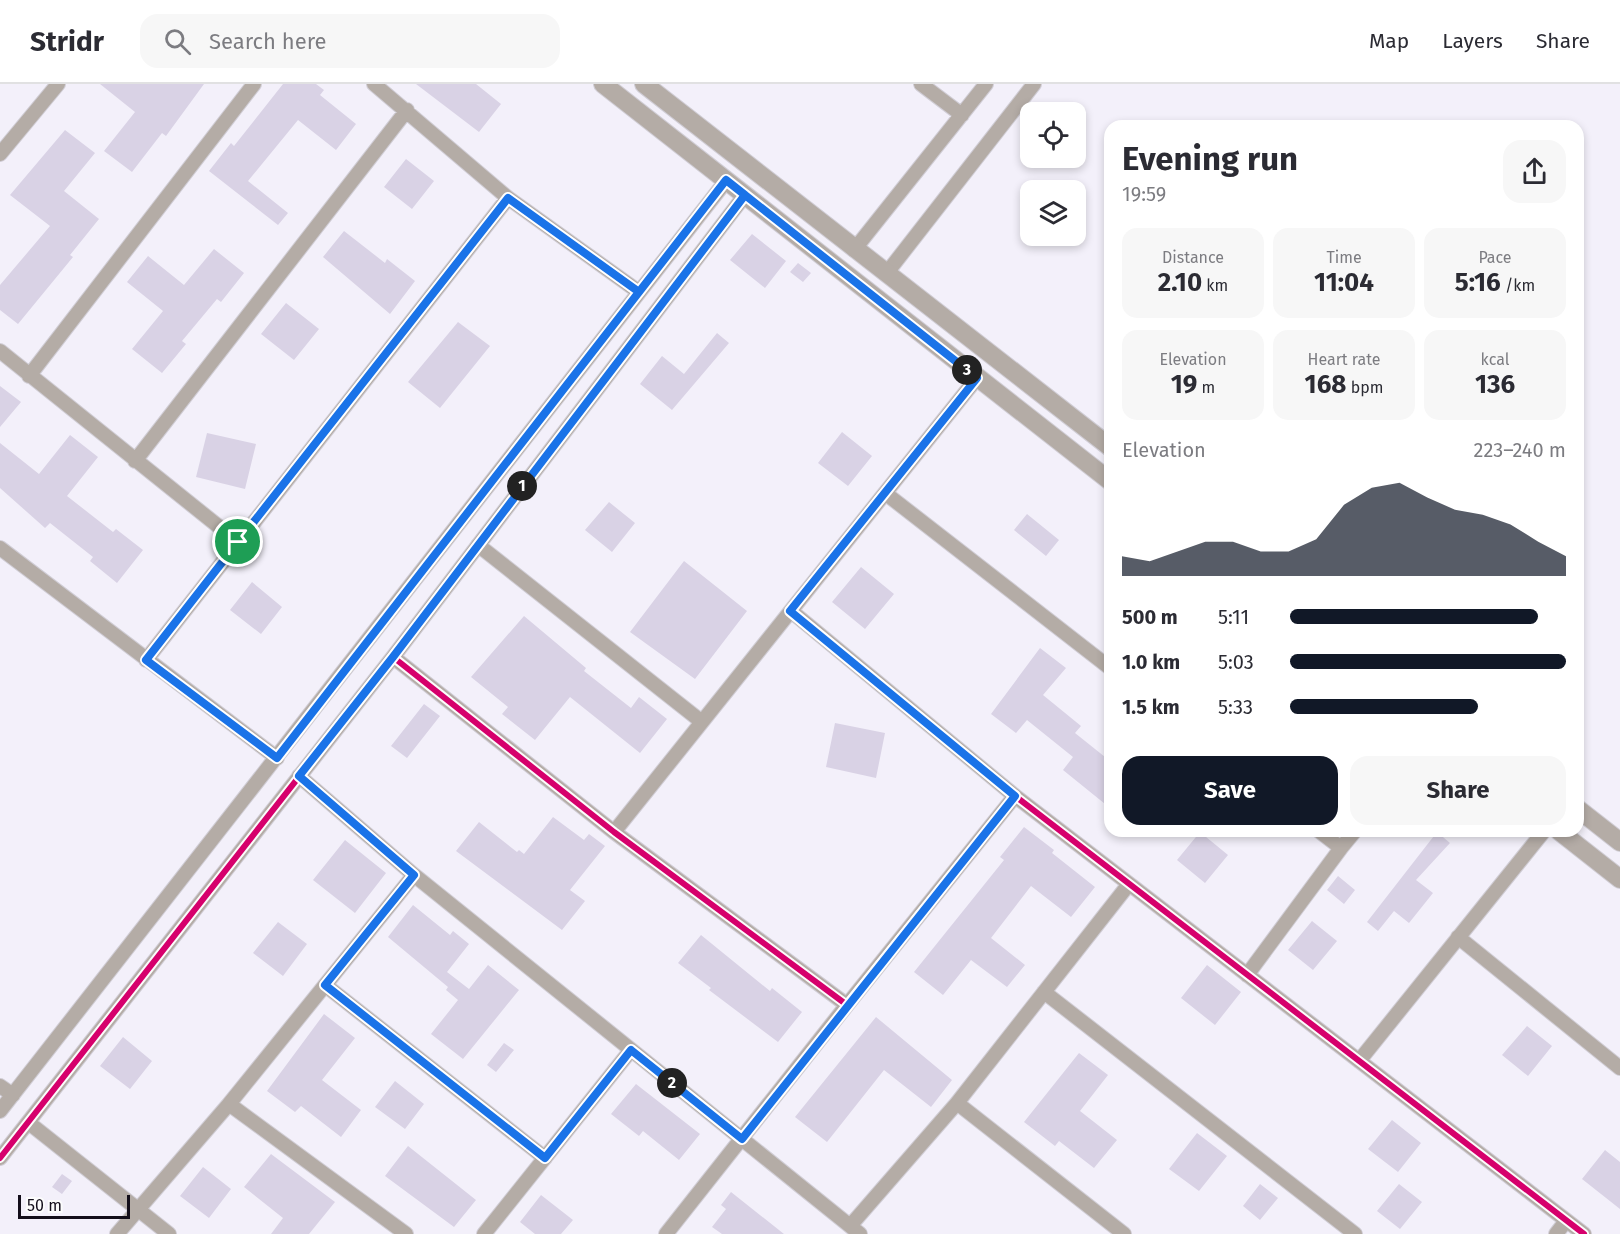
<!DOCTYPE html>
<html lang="en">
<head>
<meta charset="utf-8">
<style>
  body { margin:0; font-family:"Fira Sans",sans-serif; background:#f7f7f7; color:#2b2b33; height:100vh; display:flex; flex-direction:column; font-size:22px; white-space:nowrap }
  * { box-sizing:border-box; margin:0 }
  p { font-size:20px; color:#7c7c81 }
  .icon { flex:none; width:33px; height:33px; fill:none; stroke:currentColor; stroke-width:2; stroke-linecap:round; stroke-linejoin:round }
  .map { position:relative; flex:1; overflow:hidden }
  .details { position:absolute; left:1104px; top:36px; width:480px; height:717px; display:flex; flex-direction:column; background:#fff; border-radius:18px; box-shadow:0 3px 9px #0003 }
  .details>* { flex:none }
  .fabs { position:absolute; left:1020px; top:18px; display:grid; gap:12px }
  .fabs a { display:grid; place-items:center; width:66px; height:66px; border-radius:12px; background:#fff; box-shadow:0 3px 9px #0003; font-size:30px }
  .scale { position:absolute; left:18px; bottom:15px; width:112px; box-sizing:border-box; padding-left:6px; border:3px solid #130e1a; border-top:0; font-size:16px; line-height:21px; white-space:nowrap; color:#130e1a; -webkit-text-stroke:4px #fcfcfc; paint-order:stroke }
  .pin { position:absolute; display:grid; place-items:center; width:51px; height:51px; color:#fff; margin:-26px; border:3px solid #fff; border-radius:50%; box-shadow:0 2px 6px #0007 }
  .km { position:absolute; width:30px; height:30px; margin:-15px; border-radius:50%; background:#222; color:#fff; font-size:16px; line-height:30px; text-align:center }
  .round { display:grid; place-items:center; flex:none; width:63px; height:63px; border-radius:18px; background:#f7f7f7 }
  .head { display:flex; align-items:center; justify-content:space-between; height:102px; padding:0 18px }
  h1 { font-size:33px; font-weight:700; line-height:45px }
  .figures { display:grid; grid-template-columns:repeat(3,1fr); gap:9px; height:102px; padding:6px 18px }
  .figures div { display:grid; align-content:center; border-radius:15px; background:#f7f7f7; text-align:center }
  .figures b { font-size:26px; font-weight:700 }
  .figures small { font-size:16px; font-weight:400 }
  .figures p { font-size:16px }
  .chart { height:168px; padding:12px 18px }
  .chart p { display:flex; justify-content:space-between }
  .chart svg { width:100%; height:108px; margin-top:6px; fill:#111827; opacity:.7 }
  .cta { display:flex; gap:12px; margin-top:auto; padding:12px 18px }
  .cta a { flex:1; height:69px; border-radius:18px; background:#111827; color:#fff; font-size:24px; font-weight:700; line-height:69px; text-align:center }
  .cta a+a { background:#f7f7f7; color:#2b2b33 }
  ul { padding:0 18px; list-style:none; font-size:20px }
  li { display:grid; grid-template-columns:96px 72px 1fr; align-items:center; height:45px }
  li i { height:15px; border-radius:8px; background:#111827 }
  header { display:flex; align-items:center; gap:36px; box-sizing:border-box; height:84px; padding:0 30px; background:#fff; border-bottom:2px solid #e1e1e2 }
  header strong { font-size:28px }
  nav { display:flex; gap:33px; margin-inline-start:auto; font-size:21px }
  .search { width:420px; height:54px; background:#f7f7f7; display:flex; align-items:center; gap:15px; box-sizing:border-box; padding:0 21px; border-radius:18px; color:#7c7c81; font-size:22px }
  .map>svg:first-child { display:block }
  .building { fill:#d9d2e5 }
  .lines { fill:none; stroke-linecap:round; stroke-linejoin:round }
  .minor-casing { stroke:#d0cdd5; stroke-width:16 }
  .tertiary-casing { stroke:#d0cdd5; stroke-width:20 }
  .minor { stroke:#b4aca6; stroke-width:14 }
  .tertiary { stroke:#b4aca6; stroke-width:18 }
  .cycleway-casing { stroke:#fcfcfc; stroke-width:10 }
  .cycleway { stroke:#d6006c; stroke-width:6 }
  .route-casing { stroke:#fff; stroke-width:12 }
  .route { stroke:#1a73e8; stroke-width:8 }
</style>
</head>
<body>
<header>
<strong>Stridr</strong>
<div class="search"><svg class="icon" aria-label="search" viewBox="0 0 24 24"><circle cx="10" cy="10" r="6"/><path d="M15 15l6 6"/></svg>Search here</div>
<nav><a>Map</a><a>Layers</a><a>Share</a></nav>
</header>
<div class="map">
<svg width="1620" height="1150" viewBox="0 0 1620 1150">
  <rect width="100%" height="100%" fill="#f3f0fa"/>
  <path class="building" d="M100 0H204L166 52 162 49 132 88 104 67 135 28Z
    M283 0H316L324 6 320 11 356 40 336 66 298 36 248 97 288 129 278 141 209 87 231 59 234 62Z
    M416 0H476L501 20 479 48Z
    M65 46 95 69 64 107 99 135 70 171 73 173 18 240 0 226V201L50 142 10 111Z
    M406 75 434 97 412 125 384 103Z
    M344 147 385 179 387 175 415 197 390 230 323 173Z
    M752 150 786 177 765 204 730 176Z
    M214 165 244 189 221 218 217 215 182 257 186 260 162 289 132 265 163 227 127 198 148 172 184 201Z
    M798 179 811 189 803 198 790 188Z
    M286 219 319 245 294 276 261 250Z
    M458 238 490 262 440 324 408 298Z
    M717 249 729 259 672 326 640 300 662 272 684 290Z
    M0 302 21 318 0 343Z
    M842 348 872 372 848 402 818 379Z
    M207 349 256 360 245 405 196 393Z
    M70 351 98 373 67 412 113 448 116 445 143 466 117 499 90 477 93 473 50 439 45 444 0 404V359L39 390Z
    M609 418 635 439 612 468 585 446Z
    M1027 430 1059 456 1046 472 1014 446Z
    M684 477 747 527 695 595 630 548Z
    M861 483 894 510 865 545 832 518Z
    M252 498 282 523 261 550 230 526Z
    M524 532 586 584 584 587 631 624 639 613 667 635 640 669 570 613 535 656 502 630 508 623 471 593Z
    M1040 564 1066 584 1043 611 1081 642 1075 649 1110 677V724L1063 686 1073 673 1027 636 1016 649 991 630Z
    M424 620 440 632 407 674 391 662Z
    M835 639 885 649 876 694 826 683Z
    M553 733 584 756 589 750 605 762 570 806 585 817 562 846 456 767 479 738 517 768 519 766 524 770Z
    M1024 743 1054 766 1052 769 1095 803 1071 833 1031 802 991 854 1025 881 1007 903 971 876 943 911 914 888 1004 776 1000 773Z
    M1200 748 1228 771 1205 799 1177 776Z
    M1437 748 1450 759 1416 796 1433 809 1409 839 1394 827 1378 847 1367 838Z
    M345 756 386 789 355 829 313 796Z
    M1338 792 1355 806 1344 820 1327 806Z
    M413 821 450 851 453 847 469 860 447 888 469 905 488 881 519 906 463 975 431 950 458 916 446 906 448 903 388 853Z
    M1312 837 1337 857 1313 886 1288 866Z
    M278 838 307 860 283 892 253 869Z
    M701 851 770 907 772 904 802 928 778 958 709 906 711 904 678 879Z
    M1207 881 1241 908 1215 941 1181 914Z
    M324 930 355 954 322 996 361 1026 341 1053 301 1022 295 1028 267 1007Z
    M876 933 952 996 931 1023 884 986 827 1058 795 1033Z
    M1527 942 1552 962 1528 992 1502 971Z
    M123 953 152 977 130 1005 100 982Z
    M504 959 514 966 496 988 487 981Z
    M1079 969 1108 991 1080 1027 1117 1056 1094 1084 1059 1057 1055 1062 1024 1038Z
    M395 997 424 1020 405 1045 375 1023Z
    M636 1000 700 1050 679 1076 643 1047 639 1052 611 1030Z
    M1392 1036 1421 1059 1398 1088 1368 1065Z
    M1197 1049 1227 1072 1199 1107 1169 1085Z
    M408 1062 476 1116 454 1143 385 1092Z
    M1605 1066 1620 1078V1125L1582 1095Z
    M271 1070 335 1118 309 1150H271L283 1134 244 1103Z
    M203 1083 231 1105 209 1134 180 1112Z
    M62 1090 72 1097 62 1110 52 1103Z
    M1260 1100 1278 1114 1260 1136 1243 1122Z
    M1399 1100 1422 1118 1400 1145 1377 1127Z
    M731 1108 784 1150H722L712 1143 726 1125 721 1121Z
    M541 1111 573 1136 561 1150H535L520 1138Z"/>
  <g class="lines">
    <defs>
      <path id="minor" d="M374 0 508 114 639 208
        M921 0 962 31
        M0 70 58 0
        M854 166 986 0
        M886 190 1034 0
        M0 267 238 458
        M29 292 254 0
        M135 377 407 26
        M885 409 1110 584
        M478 461 702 638
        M0 464 277 674
        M791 527 1015 712
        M393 573 614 748 847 921 1015 712 1584 1150
        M146 576 508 114
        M299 692 414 791 860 1150
        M1319 747 1341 764 1355 747
        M614 748 977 294
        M1458 853 1620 984
        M1247 891 1341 764
        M325 901 545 1074
        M1044 908 1355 1150
        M1359 977 1544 747
        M0 1002 13 1011
        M957 1019 1129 800
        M0 1027 726 97
        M29 1039 169 1150
        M0 1074 393 573 745 111
        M850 1142 957 1019 1124 1150
        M117 1150 229 1020
        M406 1150 229 1020 414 791
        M484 1150 631 966
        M666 1150 847 921
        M1556 1150 1566 1137"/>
      <path id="tertiary" d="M603 0 1110 397
        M644 0 1110 363
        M1578 725 1620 758
        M1559 747 1620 795"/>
    </defs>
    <use href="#minor" class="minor-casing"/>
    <use href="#tertiary" class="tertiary-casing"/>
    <use href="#minor" class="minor"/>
    <use href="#tertiary" class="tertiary"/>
    <defs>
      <path id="cycleway" d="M393 573 614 748 847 921 1015 712 1584 1150
        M0 1074 393 573 745 111"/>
    </defs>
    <use href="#cycleway" class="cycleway-casing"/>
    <use href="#cycleway" class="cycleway"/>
  </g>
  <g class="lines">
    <defs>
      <path id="route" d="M238 458 508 114 639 208 726 96 745 111 393 573 299 692 414 791 325 901 545 1074 631 966 742 1055 1015 712 790 527 977 294 726 96 277 674 146 576 238 458"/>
    </defs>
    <use href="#route" class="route-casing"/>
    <use href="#route" class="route"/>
  </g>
</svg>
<div class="fabs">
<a><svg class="icon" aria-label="locate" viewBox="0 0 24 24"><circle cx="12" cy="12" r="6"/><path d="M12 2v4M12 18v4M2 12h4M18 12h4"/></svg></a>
<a><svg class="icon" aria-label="layers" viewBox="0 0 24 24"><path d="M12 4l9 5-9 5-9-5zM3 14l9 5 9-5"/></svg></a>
</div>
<div class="scale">50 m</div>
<div class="pin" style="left:238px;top:458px;background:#1e9e55"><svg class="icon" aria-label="arrive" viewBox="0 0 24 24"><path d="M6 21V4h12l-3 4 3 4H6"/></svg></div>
<b class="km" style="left:522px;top:402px">1</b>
<b class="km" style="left:672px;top:999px">2</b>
<b class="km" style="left:967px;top:286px">3</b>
<section class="details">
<div class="head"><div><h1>Evening run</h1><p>19:59</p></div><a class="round"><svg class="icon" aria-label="share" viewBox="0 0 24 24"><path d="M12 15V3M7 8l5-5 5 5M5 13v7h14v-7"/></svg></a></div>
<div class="figures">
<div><p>Distance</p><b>2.10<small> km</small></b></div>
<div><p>Time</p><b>11:04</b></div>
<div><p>Pace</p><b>5:16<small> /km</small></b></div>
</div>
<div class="figures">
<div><p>Elevation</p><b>19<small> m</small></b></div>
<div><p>Heart rate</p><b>168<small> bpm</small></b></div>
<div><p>kcal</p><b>136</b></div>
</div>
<div class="chart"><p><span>Elevation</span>223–240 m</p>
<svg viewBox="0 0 160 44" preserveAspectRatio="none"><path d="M0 44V36L10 38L20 34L30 30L40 30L50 34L60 34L70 29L80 15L90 8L100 6L110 12L120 17L130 19L140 23L150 30L160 36V44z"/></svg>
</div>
<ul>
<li><b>500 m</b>5:11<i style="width:90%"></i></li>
<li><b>1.0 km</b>5:03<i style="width:100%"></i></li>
<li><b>1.5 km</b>5:33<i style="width:68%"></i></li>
</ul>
<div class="cta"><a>Save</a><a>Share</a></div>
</section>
</div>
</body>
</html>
